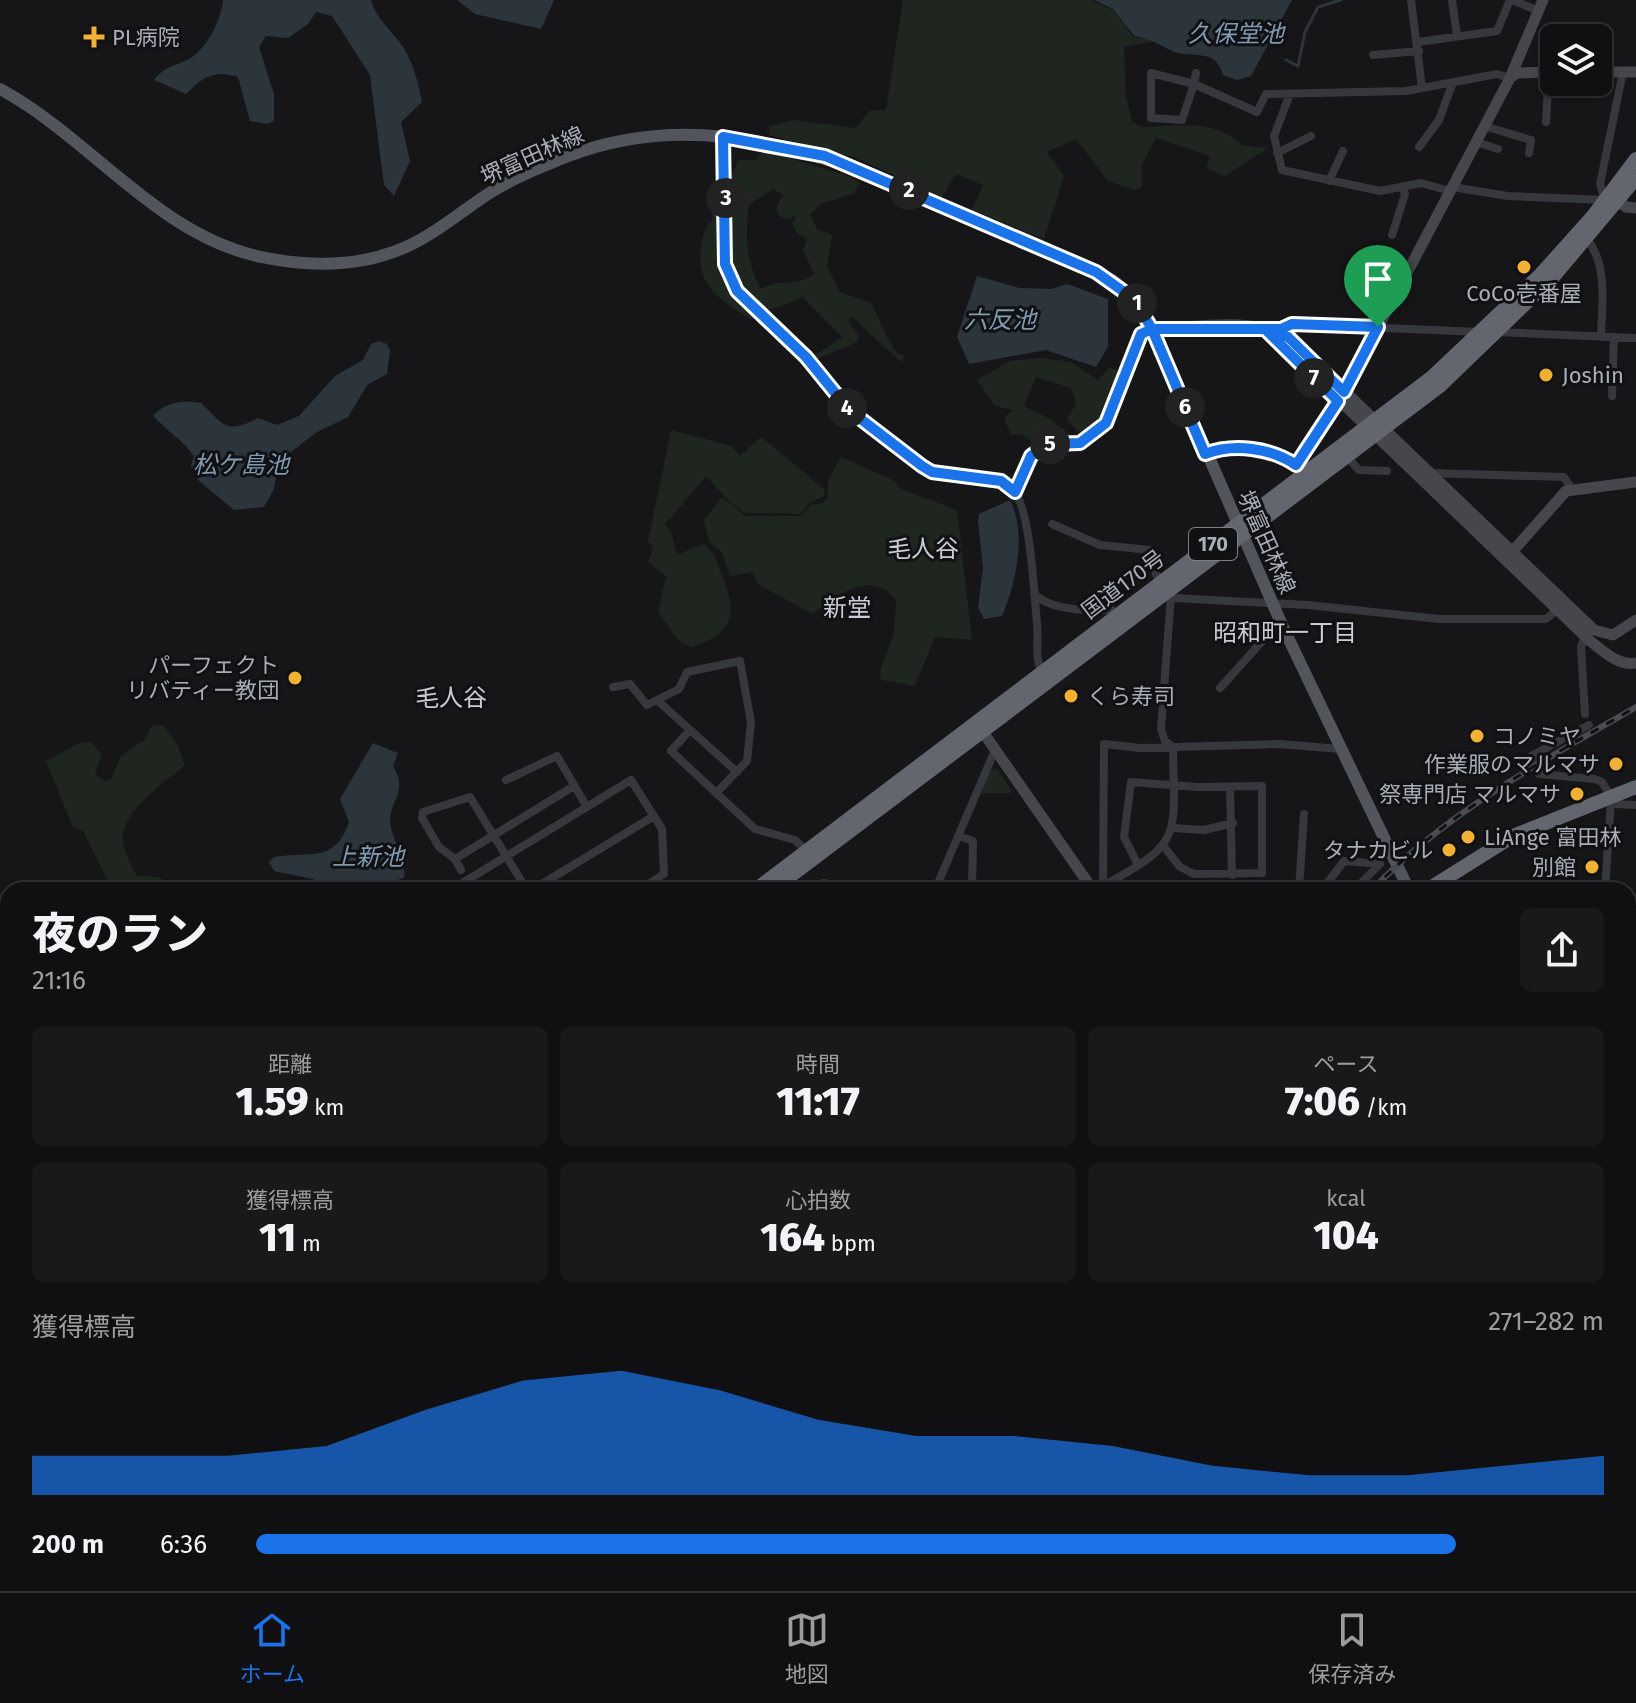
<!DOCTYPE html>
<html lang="ja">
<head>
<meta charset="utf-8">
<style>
  body { margin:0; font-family:"Fira Sans","Noto Sans JP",sans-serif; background:#19191b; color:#f1f3f6; height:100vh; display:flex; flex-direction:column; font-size:30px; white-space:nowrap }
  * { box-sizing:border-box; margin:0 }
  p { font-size:26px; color:#9c9d9f }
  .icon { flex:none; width:44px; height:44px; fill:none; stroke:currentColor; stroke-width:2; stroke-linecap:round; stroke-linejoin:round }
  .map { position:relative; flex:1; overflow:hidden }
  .sheet { position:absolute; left:0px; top:882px; width:1636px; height:710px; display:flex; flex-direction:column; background:#101012; border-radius:24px 24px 0 0; box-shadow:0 2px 6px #0004,0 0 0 2px #303032 }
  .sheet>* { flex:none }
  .controls { position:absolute; left:1540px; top:24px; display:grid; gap:16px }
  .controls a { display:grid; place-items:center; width:72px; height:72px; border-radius:12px; background:#101012; box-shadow:0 2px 6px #0004,0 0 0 2px #303032; font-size:40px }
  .pin { position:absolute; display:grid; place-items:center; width:68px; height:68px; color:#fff; margin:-82px -34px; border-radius:50% 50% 50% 0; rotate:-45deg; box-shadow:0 0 8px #0007 }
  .pin .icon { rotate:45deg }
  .km { position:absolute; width:40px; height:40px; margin:-20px; border-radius:50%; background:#222; color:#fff; font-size:22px; line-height:40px; text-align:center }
  .round { display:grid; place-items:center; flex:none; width:84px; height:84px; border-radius:12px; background:#19191b }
  .overview { display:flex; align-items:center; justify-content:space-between; height:136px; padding:0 32px }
  h1 { font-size:44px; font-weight:800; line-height:60px }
  .stats { display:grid; grid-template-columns:repeat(3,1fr); gap:12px; height:136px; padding:8px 32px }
  .stats div { display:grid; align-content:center; border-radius:12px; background:#19191b; text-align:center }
  .stats b { font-size:40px; font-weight:800 }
  .stats small { font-size:22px; font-weight:400 }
  .stats p { font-size:22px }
  .chart { height:224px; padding:16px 32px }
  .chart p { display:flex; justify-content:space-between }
  .chart svg { width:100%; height:144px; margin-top:8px; fill:#1a73e8; opacity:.7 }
  ul { padding:0 32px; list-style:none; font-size:26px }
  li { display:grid; grid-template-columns:128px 96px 1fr; align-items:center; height:60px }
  li i { height:20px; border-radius:10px; background:#1a73e8 }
  .tabs { display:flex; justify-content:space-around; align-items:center; height:112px; border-top:2px solid #303032; background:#101012; font-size:22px; color:#9c9d9f }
  .tabs a { display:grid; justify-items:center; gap:4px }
  .tabs .current { color:#1a73e8 }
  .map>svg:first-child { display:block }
  .built { fill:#222225 }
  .green { fill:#1e261f; fill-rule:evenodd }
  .water { fill:#2c353c }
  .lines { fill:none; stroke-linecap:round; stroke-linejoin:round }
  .stream { stroke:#2c353c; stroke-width:3 }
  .street { stroke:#37383d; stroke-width:8 }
  .secondary { stroke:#45474d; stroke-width:11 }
  .primary { stroke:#53555c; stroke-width:12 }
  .highway { stroke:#63666e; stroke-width:14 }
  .rail-casing { stroke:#4a4c52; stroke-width:6 }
  .rail { stroke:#111113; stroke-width:3; stroke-dasharray:9; stroke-linecap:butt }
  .route-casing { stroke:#fff; stroke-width:16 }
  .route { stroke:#1a73e8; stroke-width:10 }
  .poi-dot { fill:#f2b134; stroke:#111113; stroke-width:3 }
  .labels { text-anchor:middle; stroke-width:6; stroke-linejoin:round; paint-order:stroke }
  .shield { fill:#111113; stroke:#7b7e86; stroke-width:2 }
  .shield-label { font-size:20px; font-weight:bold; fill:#a8adb8 }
  .poi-label { font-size:22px; fill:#a8adb8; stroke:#111113; text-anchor:start }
  .street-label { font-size:22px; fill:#a8adb8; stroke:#111113 }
  .water-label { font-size:24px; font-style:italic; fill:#7f9bb3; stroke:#111113 }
  .neighbourhood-label { font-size:24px; fill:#c9ccd4; stroke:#111113 }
</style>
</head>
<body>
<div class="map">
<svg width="1636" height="1591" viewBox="0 0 1636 1591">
  <rect width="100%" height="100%" fill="#161618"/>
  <path class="built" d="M1302 1584H1560V1591H1301Z"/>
  <path class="green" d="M903 0H1090L1113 10 1133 37 1155 41 1124 47 1126 97 1132 121 1141 127C1175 126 1216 118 1242 145L1268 148 1225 176 1206 168 1210 156 1156 138 1142 165V187L1134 190 1108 181 1076 139 1047 152 1064 176 1044 239 972 210 983 185 956 174 942 197 854 157 769 135V126L794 120 856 128 869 111 886 110Z
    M763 150 851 177 860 183 853 194 823 203 810 214 817 229 832 235 827 267 840 292 871 303C880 320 887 340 898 354L904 355 902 363 852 317 848 322 859 335 857 342 817 359 812 354 818 353 842 337 802 296C787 307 768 307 751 319 723 303 695 285 701 249 703 237 703 229 712 221L713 199 729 184 738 160H756ZM773 189 784 195 777 205V214L786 219 796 216 792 224 797 233 807 239 803 250 814 274C797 287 780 278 761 289 746 262 745 236 749 205Z
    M1041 358 1071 362 1098 380 1110 367 1121 373C1111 400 1109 424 1078 432L1067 419 1076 404 1071 388 1036 377 1024 406 1054 421 1062 434 1033 443 1022 434 1011 435 1004 418 1013 410 995 406 977 380 1010 361Z
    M671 430 732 446 740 456 761 437 824 489 825 496 809 503 801 514 745 513 730 502 706 476 665 525 671 532 677 555 703 544C717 554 716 562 722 576 738 613 733 635 691 647L678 640 658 612 666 576 648 562 653 548 648 541Z
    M841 457 893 480 901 489 957 510 972 640 935 637 915 686 881 680 880 671 894 633 896 600C871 568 836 596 812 614L758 584 752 572 730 576 722 552 709 542 704 520 722 497 746 516H802L810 505 823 503 828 497V480Z
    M163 725 178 745 185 766C166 779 125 811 123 835 122 850 130 863 137 876L159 877 169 884V890H112L83 831 73 827 46 761 79 743 91 742 102 755 95 774 105 781 111 779 121 756 144 740 152 726Z
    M995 769 998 770 1013 793 979 794 989 771Z
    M8 1075V1174L0 1175V1077Z
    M1628 1387 1636 1388V1433L1628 1431Z
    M1343 1584H1529V1591H1342Z"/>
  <path class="water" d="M223 0H371C377 21 392 30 403 47 414 65 418 82 422 102L401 122 410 161 394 196 384 185 370 75 332 16 316 12 308 24 288 38 266 36 259 47 274 94V121L267 124 250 121 238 77C215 69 202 77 186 94L154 80C164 67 172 67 187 60 206 51 221 21 223 0Z
    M457 0H554L541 29 475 14Z
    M1094 0H1292L1251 76 1237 80 1223 75C1215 45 1191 61 1170 50 1156 43 1150 39 1134 36L1113 9Z
    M977 276 1020 288 1051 289 1067 284 1108 299V347L1096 367 1046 350 969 364 957 337Z
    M379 341 387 344 390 351 387 374 367 385 348 417 317 432 279 461 274 489 264 507 234 510 198 480 191 466 194 456C182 439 166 431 153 415 169 402 180 400 201 403 224 425 226 435 258 418L277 425 299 416 335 376 363 360 371 344Z
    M1010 500C1027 534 1016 583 1002 616L984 619 978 607 983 568 978 521 979 514Z
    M373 743 398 753 393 766C409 792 389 801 390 822 392 841 407 859 404 878L365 890H335L313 879 274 871 269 862 274 857C309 851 335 864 349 822L340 799Z"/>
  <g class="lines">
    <path class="stream" d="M1286 60 1298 66 1305 32 1318 7 1341 0
      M557 1591 559 1584
      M1257 1591V1584"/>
    <path class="street" d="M1411 0 1422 88
      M1452 0 1457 36
      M1512 0 1539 11
      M1418 42 1497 31 1510 0
      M1373 55 1419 51
      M1151 73 1194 84 1182 120 1151 118Z
      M1196 73 1194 84 1257 112 1266 94 1406 91 1497 74 1510 78
      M1290 94 1274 136 1282 170 1380 191 1421 183 1450 191
      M1546 122 1549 72
      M1484 126 1531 140 1529 153
      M723 137 725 264 737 291 806 357 849 410 922 466C947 479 989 467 1011 487 1031 504 1034 596 1037 624 1039 641 1034 657 1042 672
      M1476 142 1498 149
      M1419 147 1439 120 1453 82
      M1277 153 1311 136
      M1329 181 1343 151
      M1452 187 1508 196 1605 200 1600 184 1623 72
      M1392 235 1405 194 1403 188
      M1587 240C1608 263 1602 306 1601 337
      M1274 329 1292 324 1479 332
      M1497 332 1636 338
      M1612 396 1614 337
      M1205 454C1234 443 1271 448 1296 465L1301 477
      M1348 458 1359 470 1387 471
      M1296 465 1338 401
      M1429 473 1564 477 1572 489
      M1015 492 1031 456 1039 450 1050 444 1080 443 1106 423 1141 334 1152 329
      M1052 524 1100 545 1150 550 1156 574 1162 582
      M1035 595C1053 611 1090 611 1112 610L1118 618
      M1173 598 1308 605 1439 619H1546L1557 610
      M1585 636 1581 647 1585 714
      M613 687 630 684 647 705 679 689 687 672 740 661 751 722 747 761 718 791
      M1220 688 1275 627 1282 625
      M658 701 737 772
      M1589 725 1531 756 1539 774 1595 779 1602 782 1615 804 1636 805
      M690 730 671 751 755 829 795 840 807 851
      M506 780 557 756 587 807
      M1230 787 1232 875
      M1173 828 1204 830 1233 823
      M958 836 973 841 972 889
      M455 859 574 786
      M1138 865 1124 837 1131 782 1198 787 1262 786V873L1194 874 1180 867 1164 847
      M461 870 455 859 439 847 422 818 423 812 470 797 527 890
      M824 883 861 890
      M1103 886 1104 744 1140 748 1279 744 1340 749
      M1101 887C1185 842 1174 837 1173 747L1165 741 1161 729 1171 595
      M1299 889 1304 814
      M451 890 631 780 662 829 664 874 639 890
      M532 890 654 816
      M886 890H901
      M935 890 995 750
      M957 890H1022
      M1285 890H1312
      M1322 890 1344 861 1380 864
      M1354 890 1380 864
      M1605 890 1611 800
      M1628 914 1636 915
      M1628 1040H1636
      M1628 1154 1636 1155
      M1628 1213H1636
      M1628 1266 1636 1267
      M1628 1355 1631 1346H1636
      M1628 1383 1636 1384
      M1628 1486 1636 1484
      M131 1584 145 1591
      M539 1591V1584
      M611 1591 612 1584
      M844 1591V1584
      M912 1591V1584
      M1262 1591V1584
      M1562 1591 1563 1584"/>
    <path class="secondary" d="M1598 72H1636
      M1510 78 1517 73 1554 72
      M1618 201 1626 207 1636 208
      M1152 329C1195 328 1249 316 1288 337L1594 630 1613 635 1636 620
      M1265 329 1589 640C1602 650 1619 667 1636 663
      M1344 392 1510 78 1543 0
      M1512 552 1566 491 1636 482
      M978 725 1093 890
      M0 1187H8
      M0 1337H8
      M274 1591 279 1584
      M434 1591 439 1584"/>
    <path class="primary" d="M0 89C91 138 157 235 261 257 309 267 361 267 406 247 435 234 462 211 488 194 511 179 541 167 566 157 711 100 847 163 979 221 1024 241 1071 258 1114 281L1134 299 1151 324 1282 625 1409 890"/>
    <path class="highway" d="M755 890 1432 377 1541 274 1593 216 1636 159
      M772 890 1440 386 1554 276 1636 178
      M1427 890 1513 836 1636 787
      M209 1591 212 1584
      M221 1591 224 1584
      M1020 1591 1025 1584"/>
    <defs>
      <path id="rail" d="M1372 890C1447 812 1543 761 1636 707
        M964 1591 968 1584"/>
    </defs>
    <use href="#rail" class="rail-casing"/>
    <use href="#rail" class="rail"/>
  </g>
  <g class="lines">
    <defs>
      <path id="route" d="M1378 327 1292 324 1281 329H1152L1134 299 1096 272 825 156 723 137 725 264 737 291 806 357 849 410 922 466 932 472 1001 481 1015 492 1031 456 1039 450 1050 444 1080 443 1106 423 1141 334 1152 329 1205 454C1234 443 1271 448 1296 465L1338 401 1265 329 1288 337 1344 392 1378 327"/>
    </defs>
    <use href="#route" class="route-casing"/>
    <use href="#route" class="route"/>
  </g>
  <g class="poi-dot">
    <path d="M90 25h8v8h8v8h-8v8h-8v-8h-8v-8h8z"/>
    <circle cx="1524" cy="267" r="8"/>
    <circle cx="1546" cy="375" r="8"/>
    <circle cx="295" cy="678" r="8"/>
    <circle cx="1071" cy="696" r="8"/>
    <circle cx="1477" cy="736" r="8"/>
    <circle cx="1616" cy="764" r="8"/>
    <circle cx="1577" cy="794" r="8"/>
    <circle cx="1468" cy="837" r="8"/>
    <circle cx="1449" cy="850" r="8"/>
    <circle cx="1592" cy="867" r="8"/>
  </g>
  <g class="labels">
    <rect class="shield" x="1189" y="528" width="48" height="32" rx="6"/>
    <g class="shield-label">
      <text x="1213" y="551">170</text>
    </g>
    <g class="poi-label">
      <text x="112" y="45">PL病院</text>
      <text x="1524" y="301" text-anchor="middle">CoCo壱番屋</text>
      <text x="1562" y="383">Joshin</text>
      <text x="279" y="673" text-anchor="end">パーフェクト<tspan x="279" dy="25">リバティー教団</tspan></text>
      <text x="1087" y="704">くら寿司</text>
      <text x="1493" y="744">コノミヤ</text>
      <text x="1600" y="772" text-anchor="end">作業服のマルマサ</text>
      <text x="1561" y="802" text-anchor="end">祭専門店 マルマサ</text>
      <text x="1484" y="845">LiAnge 富田林</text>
      <text x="1433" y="858" text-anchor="end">タナカビル</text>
      <text x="1576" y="875" text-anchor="end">別館</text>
    </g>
    <g class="street-label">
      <text transform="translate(532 155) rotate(-24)" y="8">堺富田林線</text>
      <text transform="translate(1267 542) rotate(66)" y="8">堺富田林線</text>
      <text transform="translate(1123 584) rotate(-37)" y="8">国道170号</text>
    </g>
    <g class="water-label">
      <text x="1236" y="42">久保堂池</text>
      <text x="1000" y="328">六反池</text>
      <text x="241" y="473">松ケ島池</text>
      <text x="368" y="865">上新池</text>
    </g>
    <g class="neighbourhood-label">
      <text x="923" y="557">毛人谷</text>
      <text x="847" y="616">新堂</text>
      <text x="1285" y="641">昭和町一丁目</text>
      <text x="451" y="706">毛人谷</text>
    </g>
  </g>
</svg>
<div class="controls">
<a><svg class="icon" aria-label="layers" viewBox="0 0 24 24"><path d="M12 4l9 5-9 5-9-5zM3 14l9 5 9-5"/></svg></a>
</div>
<div class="pin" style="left:1378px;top:327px;background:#1e9e55"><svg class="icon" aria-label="arrive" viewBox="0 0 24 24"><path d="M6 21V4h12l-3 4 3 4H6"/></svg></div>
<b class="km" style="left:1137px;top:303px">1</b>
<b class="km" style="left:909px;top:190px">2</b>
<b class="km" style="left:726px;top:198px">3</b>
<b class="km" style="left:847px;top:408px">4</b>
<b class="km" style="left:1050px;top:444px">5</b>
<b class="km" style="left:1185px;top:407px">6</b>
<b class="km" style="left:1314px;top:378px">7</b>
<section class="sheet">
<div class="overview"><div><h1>夜のラン</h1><p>21:16</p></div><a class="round"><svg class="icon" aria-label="share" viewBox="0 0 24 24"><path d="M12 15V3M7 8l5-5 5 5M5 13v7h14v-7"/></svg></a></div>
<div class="stats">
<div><p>距離</p><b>1.59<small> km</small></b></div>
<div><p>時間</p><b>11:17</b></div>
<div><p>ペース</p><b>7:06<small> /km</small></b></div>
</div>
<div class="stats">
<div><p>獲得標高</p><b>11<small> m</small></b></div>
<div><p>心拍数</p><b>164<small> bpm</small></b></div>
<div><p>kcal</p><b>104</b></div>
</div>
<div class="chart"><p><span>獲得標高</span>271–282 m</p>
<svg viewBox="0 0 160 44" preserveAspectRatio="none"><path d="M0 44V32L10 32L20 32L30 29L40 18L50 9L60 6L70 12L80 21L90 26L100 26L110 29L120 35L130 38L140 38L150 35L160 32V44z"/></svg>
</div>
<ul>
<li><b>200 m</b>6:36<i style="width:89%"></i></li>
</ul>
</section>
</div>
<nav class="tabs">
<a class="current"><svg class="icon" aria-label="home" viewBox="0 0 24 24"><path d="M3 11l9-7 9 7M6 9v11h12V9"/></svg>ホーム</a>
<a><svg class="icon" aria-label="map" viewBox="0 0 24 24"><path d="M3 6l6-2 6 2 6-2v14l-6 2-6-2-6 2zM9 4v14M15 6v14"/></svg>地図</a>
<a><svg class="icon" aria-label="saved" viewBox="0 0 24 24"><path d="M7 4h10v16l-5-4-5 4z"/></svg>保存済み</a>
</nav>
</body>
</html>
